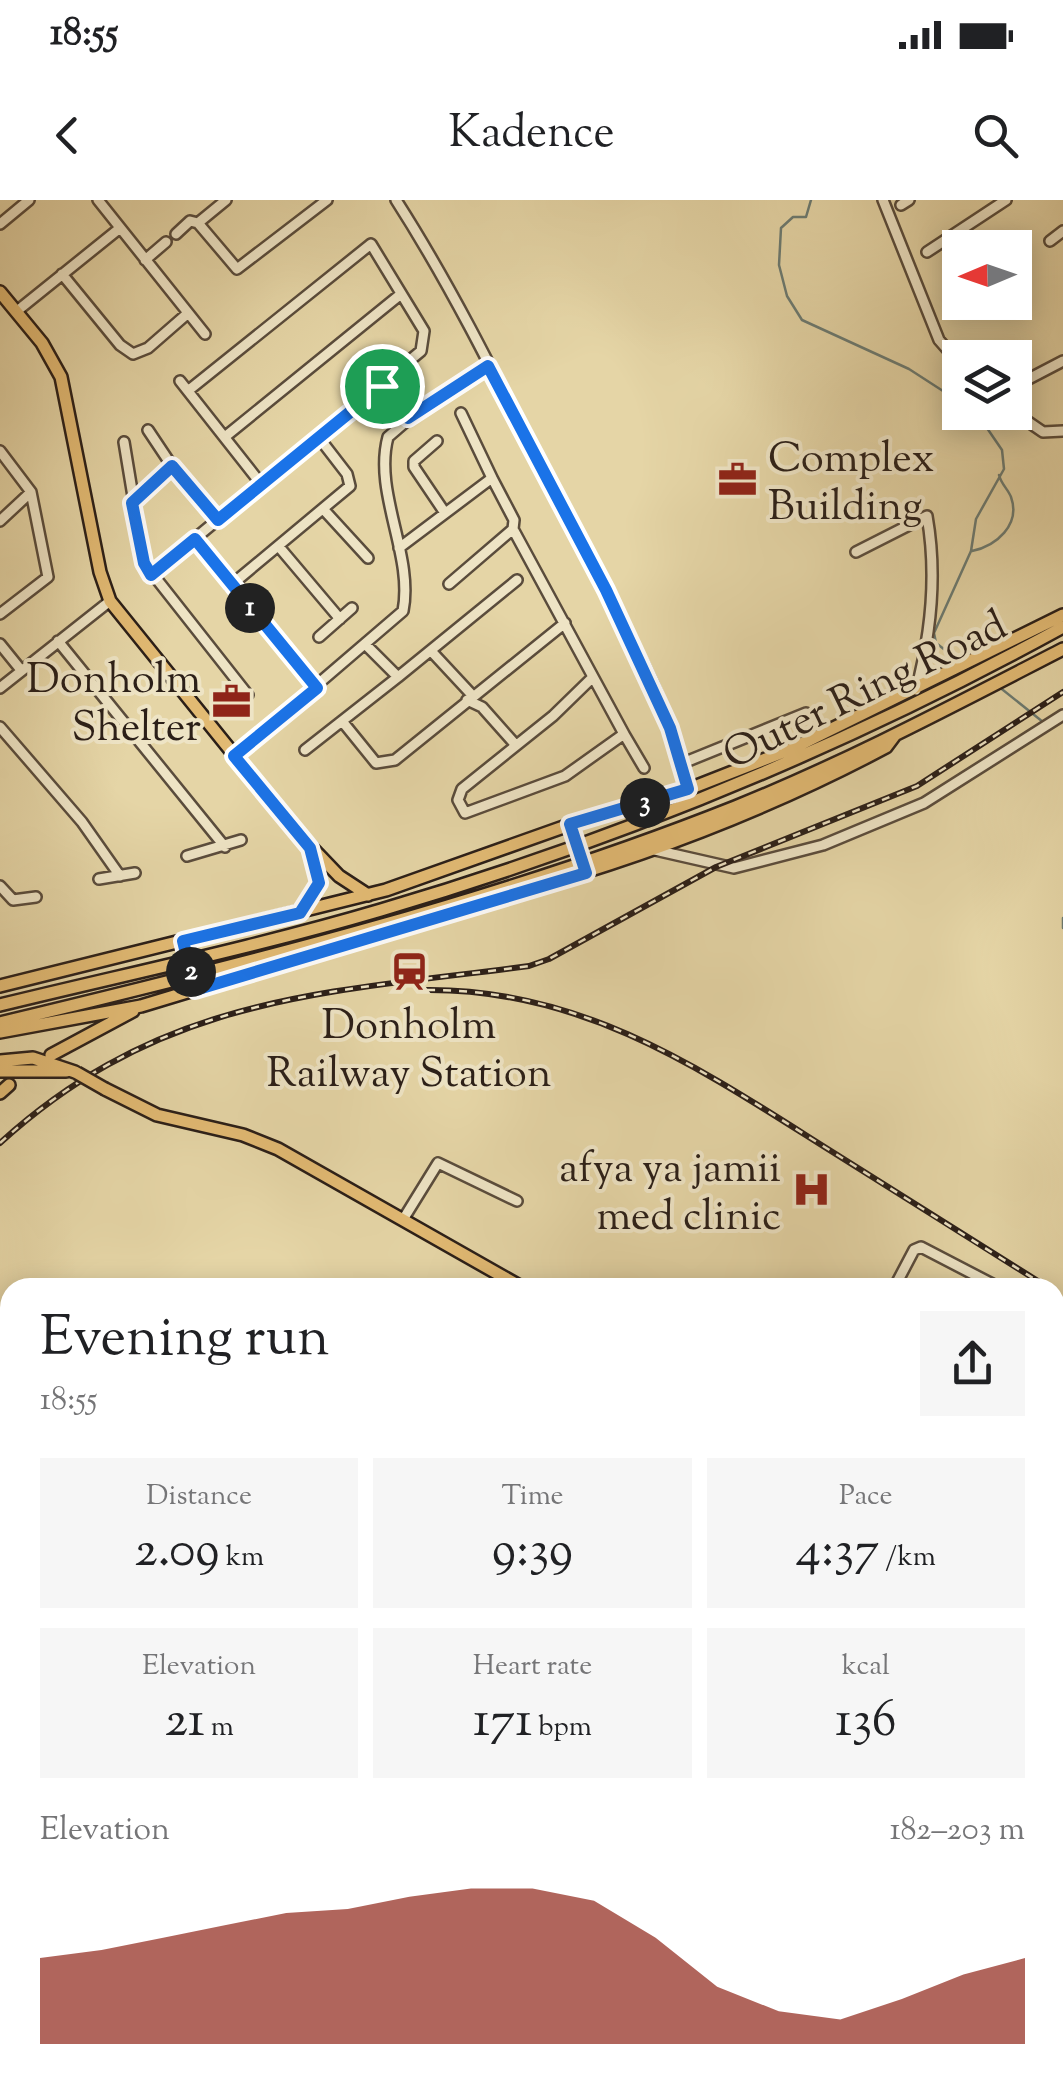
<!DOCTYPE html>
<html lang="en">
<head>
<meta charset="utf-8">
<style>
  body { margin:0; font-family:"Sorts Mill Goudy",serif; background:#f6f6f6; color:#202124; height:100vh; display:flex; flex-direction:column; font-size:38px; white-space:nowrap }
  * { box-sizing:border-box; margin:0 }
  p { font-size:32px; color:#757577 }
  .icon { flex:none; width:55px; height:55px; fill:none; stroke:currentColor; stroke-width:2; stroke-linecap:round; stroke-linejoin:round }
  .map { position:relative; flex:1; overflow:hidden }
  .details { position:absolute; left:0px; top:1078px; width:1065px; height:812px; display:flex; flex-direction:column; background:#fff; border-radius:30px 30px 0 0; box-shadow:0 5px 25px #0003 }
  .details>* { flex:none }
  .needle { width:65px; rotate:268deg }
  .tools { position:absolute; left:942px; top:30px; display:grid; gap:20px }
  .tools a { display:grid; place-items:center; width:90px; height:90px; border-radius:0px; background:#fff; box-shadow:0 5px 25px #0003; font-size:50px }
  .pin { position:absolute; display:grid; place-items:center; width:85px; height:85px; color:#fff; margin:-42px; border:5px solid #fff; border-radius:50%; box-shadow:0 2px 10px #0007 }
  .km { position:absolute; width:50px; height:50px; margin:-25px; border-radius:50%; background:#222; color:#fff; font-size:28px; line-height:50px; text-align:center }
  .round { display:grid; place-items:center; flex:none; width:105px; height:105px; border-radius:0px; background:#f6f6f6 }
  .headline { display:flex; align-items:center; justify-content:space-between; height:170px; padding:0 40px }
  h1 { font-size:55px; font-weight:600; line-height:75px }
  .metrics { display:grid; grid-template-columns:repeat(3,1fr); gap:15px; height:170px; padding:10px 40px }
  .metrics div { display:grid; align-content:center; border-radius:0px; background:#f6f6f6; text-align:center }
  .metrics b { font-size:50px; font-weight:600 }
  .metrics small { font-size:28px; font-weight:400 }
  .metrics p { font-size:28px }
  .chart { height:280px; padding:20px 40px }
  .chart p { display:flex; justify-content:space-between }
  .chart svg { width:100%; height:180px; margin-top:10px; fill:#8f2418; opacity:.7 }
  .status { display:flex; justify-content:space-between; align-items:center; height:70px; padding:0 50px; background:#fff; direction:ltr }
  .status svg { height:28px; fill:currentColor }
  header { display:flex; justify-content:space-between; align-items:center; height:130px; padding:0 40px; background:#fff; font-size:45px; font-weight:600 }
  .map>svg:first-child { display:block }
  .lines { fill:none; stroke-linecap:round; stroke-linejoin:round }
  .stream { stroke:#6c7b72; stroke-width:2.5 }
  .minor-casing { stroke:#5a4c3c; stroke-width:14 }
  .major-casing { stroke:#2b1f18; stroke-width:16 }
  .minor { stroke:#eee4c5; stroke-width:9 }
  .major { stroke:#e2ba73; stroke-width:11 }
  .rail-casing { stroke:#2b1f18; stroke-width:6 }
  .rail { stroke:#eee4c5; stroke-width:2.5; stroke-dasharray:8; stroke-linecap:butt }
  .minor-bridge-casing { stroke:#5a4c3c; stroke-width:14; stroke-linecap:butt }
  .major-bridge-casing { stroke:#2b1f18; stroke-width:16; stroke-linecap:butt }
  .minor-bridge { stroke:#eee4c5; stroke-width:9 }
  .major-bridge { stroke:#e2ba73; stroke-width:11 }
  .route-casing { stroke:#fff; stroke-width:20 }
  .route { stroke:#1a73e8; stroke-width:12 }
  .labels { text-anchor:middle; stroke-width:8; stroke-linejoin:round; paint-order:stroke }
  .poi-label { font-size:42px; fill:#2b1f18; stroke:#eee4c5; text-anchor:end }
  .street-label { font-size:42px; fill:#2b1f18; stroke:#eee4c5 }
</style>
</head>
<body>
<div class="status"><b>18:55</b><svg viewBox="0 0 49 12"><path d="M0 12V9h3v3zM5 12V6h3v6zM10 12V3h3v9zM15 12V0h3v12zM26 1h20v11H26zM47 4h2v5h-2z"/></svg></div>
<header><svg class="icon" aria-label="back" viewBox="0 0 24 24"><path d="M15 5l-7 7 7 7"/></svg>Kadence<svg class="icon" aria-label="search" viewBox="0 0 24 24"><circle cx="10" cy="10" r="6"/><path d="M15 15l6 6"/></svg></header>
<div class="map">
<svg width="1063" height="1889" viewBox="0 0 1063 1889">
  <rect width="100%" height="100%" fill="#e5d5a6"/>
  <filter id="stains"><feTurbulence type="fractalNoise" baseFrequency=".002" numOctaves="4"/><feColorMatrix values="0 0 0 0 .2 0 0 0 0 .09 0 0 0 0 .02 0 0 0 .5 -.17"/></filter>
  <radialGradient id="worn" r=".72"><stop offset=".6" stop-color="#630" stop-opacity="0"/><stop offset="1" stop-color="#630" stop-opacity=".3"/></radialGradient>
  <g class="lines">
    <path class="stream" d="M811 0 806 17H793L781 28 779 65 787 96 802 120 909 169 960 202
      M972 351C996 346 1021 325 1011 297 1008 289 1001 284 999 275
      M958 460 936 443 934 433 971 351 976 319 1004 269 1002 250 976 212
      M998 486 1043 522 1047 521
      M1063 718V728"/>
    <defs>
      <path id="minor" d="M98 0 205 134
        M396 0C464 106 516 219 573 331 615 413 670 497 688 589
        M883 0 939 140 960 164
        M901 5 909 0
        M198 23 226 0
        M0 24 29 0
        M176 34 190 21 198 23 237 69 327 0
        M1050 41 1063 31
        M927 52 1006 0
        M145 60 166 42
        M62 74 120 145 133 154 148 148 187 114
        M17 111 120 28
        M180 181 262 285
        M382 186 408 218
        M1015 186 1063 161
        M1014 212 1043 232 1063 231
        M461 213 492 278
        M148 230 172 266 218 320
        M226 236 401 94
        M437 241 414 261V267L445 313
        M124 242 144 363 248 495
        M0 251 31 292 48 377 0 414
        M132 303 172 266
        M324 310 368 358
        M0 321 31 292
        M513 329 624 534 565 576 465 613 458 600 462 589 553 516 592 478
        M195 339 317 488
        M280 348 340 419
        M399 348 492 278 514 320 513 329 449 384
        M856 352 927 316C937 373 931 434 916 490
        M151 375 421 151 424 131 371 44 189 190
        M230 386 350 286 347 274 320 239
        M319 437 352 408
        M58 441 225 647
        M0 444 21 470
        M366 445 398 477 517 380
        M432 452 472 495
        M0 488 110 401
        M467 500 482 507 514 543
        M342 521 376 563 395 560 565 423
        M0 527 82 622 120 676
        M624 534 644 568
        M305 550 398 477
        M234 556 403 411C414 355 373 293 388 237L425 205 488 166
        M683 563 806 513
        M655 650 734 668 823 645 924 603 1063 515
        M187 656 241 640
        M99 679 135 673
        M0 686 13 700 36 697
        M404 1018 438 963 517 1001
        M894 1088 914 1050 921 1047 1000 1088
        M1055 1123 1063 1128
        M1055 1294 1063 1293
        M919 1880 921 1889"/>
      <path id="major" d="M0 92 42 143 61 177 100 372 110 401 294 629 339 676 368 695
        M513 693C641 658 769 609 886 547L895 535
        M300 713 319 683 312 652
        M0 786 386 690 586 619 666 598 791 549 1063 415
        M0 805C127 774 256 747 381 710 618 640 846 546 1063 427
        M0 823C249 763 496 702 735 607 847 562 956 504 1063 449
        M0 832 141 806 333 748
        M51 855 133 811
        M0 861 33 858 75 872
        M0 871H66
        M105 889 157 915 243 935 278 949 523 1088
        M0 893 9 885
        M1055 1743 1063 1785"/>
    </defs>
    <use href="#minor" class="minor-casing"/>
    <use href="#major" class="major-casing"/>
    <use href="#minor" class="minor"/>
    <use href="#major" class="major"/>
    <defs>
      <path id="rail" d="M427 790C582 789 698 867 823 946 898 993 973 1041 1049 1088
        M0 943C163 795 324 793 529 766L549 759 716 667 917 586 1063 492
        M305 1880 306 1889
        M364 1880 365 1889
        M999 1880 1001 1889
        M205 1889V1880"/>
    </defs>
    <use href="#rail" class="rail-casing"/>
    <use href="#rail" class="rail"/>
    <defs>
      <path id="minor-bridge" d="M572 633 583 665
        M186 750 193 779"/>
      <path id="major-bridge" d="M77 873 105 889"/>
    </defs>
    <use href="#minor-bridge" class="minor-bridge-casing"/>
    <use href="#major-bridge" class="major-bridge-casing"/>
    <use href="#minor-bridge" class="minor-bridge"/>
    <use href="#major-bridge" class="major-bridge"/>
  </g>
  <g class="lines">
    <defs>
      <path id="route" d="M488 166 606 390 670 528 688 589 570 624 586 673 195 790 183 741 300 713 319 683 310 648 234 556 317 488 195 339 151 375 144 363 132 303 172 266 218 320 382 186 408 218Z"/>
    </defs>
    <use href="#route" class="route-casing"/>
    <use href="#route" class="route"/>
  </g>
  <defs>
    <symbol id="office-bare" viewBox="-9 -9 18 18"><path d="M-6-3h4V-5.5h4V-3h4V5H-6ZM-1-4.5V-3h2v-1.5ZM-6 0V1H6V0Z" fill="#8f2418" stroke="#eee4c5" stroke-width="2.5" paint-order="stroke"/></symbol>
    <symbol id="station-bare" viewBox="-9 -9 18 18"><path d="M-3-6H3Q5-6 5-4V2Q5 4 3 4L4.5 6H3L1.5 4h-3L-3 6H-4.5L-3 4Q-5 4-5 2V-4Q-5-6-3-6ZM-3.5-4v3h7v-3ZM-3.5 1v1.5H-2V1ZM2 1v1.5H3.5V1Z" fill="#8f2418" stroke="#eee4c5" stroke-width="2.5" paint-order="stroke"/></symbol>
    <symbol id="hospital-bare" viewBox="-9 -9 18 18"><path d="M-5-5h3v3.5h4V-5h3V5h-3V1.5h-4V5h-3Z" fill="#8f2418" stroke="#eee4c5" stroke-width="2.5" paint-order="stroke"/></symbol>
  </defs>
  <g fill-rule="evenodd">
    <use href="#office-bare" x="710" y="252" width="55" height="55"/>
    <use href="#office-bare" x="204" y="474" width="55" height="55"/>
    <use href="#station-bare" x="382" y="744" width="55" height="55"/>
    <use href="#hospital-bare" x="784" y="962" width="55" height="55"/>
  </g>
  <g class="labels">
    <g class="poi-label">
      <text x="768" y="271" text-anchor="start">Complex<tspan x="768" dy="48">Building</tspan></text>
      <text x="201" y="492">Donholm<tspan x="201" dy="48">Shelter</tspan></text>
      <text x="409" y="838" text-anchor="middle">Donholm<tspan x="409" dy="48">Railway Station</tspan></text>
      <text x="781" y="981">afya ya jamii<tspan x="781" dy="48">med clinic</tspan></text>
    </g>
    <g class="street-label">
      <text transform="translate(864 488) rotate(-26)" y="15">Outer Ring Road</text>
    </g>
  </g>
  <rect width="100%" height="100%" filter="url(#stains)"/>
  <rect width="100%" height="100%" fill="url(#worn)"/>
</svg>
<div class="tools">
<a><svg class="needle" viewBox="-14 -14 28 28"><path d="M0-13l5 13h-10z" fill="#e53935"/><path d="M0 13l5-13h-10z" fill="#757577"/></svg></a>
<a><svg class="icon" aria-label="layers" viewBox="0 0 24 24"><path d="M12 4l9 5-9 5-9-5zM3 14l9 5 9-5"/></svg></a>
</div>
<div class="pin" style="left:382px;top:186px;background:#1e9e55"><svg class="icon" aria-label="arrive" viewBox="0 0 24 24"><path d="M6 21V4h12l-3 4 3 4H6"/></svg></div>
<b class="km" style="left:250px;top:408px">1</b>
<b class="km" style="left:191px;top:772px">2</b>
<b class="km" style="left:645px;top:603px">3</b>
<section class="details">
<div class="headline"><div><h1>Evening run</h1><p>18:55</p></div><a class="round"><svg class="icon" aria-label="share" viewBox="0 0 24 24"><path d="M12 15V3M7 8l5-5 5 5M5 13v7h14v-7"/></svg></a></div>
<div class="metrics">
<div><p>Distance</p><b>2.09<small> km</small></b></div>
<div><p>Time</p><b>9:39</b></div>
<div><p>Pace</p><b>4:37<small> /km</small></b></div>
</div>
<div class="metrics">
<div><p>Elevation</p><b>21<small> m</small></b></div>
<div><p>Heart rate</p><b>171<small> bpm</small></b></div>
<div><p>kcal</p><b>136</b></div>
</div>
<div class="chart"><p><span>Elevation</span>182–203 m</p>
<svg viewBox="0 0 160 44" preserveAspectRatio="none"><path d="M0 44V23L10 21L20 18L30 15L40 12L50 11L60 8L70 6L80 6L90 9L100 18L110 30L120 36L130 38L140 33L150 27L160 23V44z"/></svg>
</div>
</section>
</div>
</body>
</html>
